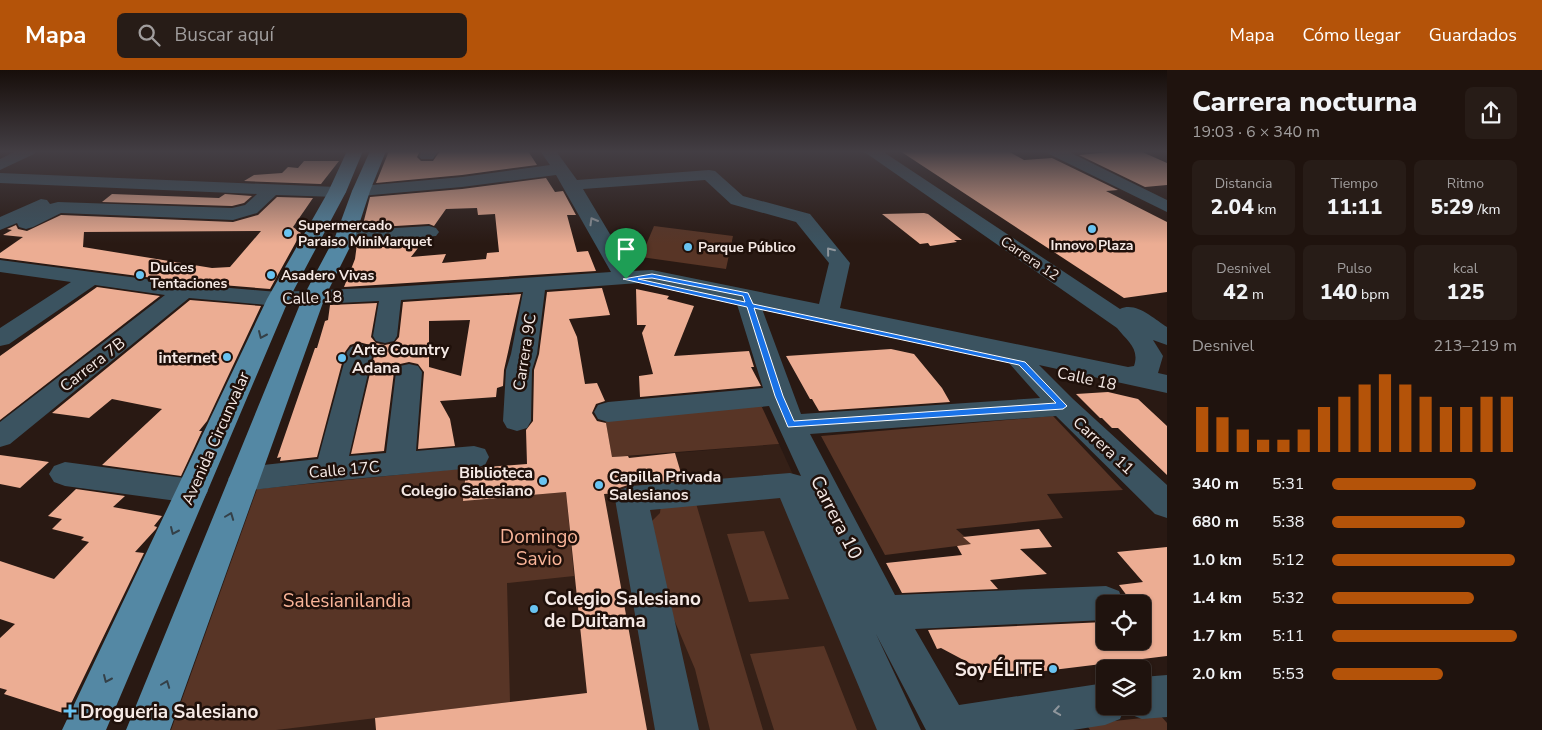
<!DOCTYPE html>
<html lang="es">
<head>
<meta charset="utf-8">
<style>
  body { margin:0; font-family:"Nunito Sans",sans-serif; background:#271c17; color:#f1f3f6; height:100vh; display:flex; flex-direction:column; font-size:19px; white-space:nowrap }
  * { box-sizing:border-box; margin:0 }
  p { font-size:16px; color:#a19e9e }
  .icon { flex:none; width:28px; height:28px; fill:none; stroke:currentColor; stroke-width:2; stroke-linecap:round; stroke-linejoin:round }
  .map { position:relative; flex:1; overflow:hidden }
  .drawer { display:flex; flex-direction:column; background:#1f130e; width:375px }
  .drawer>* { flex:none }
  .buttons { position:absolute; left:1096px; top:525px; display:grid; gap:10px }
  .buttons a { display:grid; place-items:center; width:55px; height:55px; border-radius:8px; background:#1f130e; box-shadow:0 1px 4px #0004,0 0 0 1px #3c322e; font-size:25px }
  .pin { position:absolute; display:grid; place-items:center; width:42px; height:42px; color:#fff; margin:-51px -21px; border-radius:50% 50% 50% 0; rotate:-45deg; box-shadow:0 0 5px #0007 }
  .pin .icon { rotate:45deg }
  .round { display:grid; place-items:center; flex:none; width:52px; height:52px; border-radius:8px; background:#271c17 }
  .summary { display:flex; align-items:center; justify-content:space-between; height:85px; padding:0 25px }
  h1 { font-size:28px; font-weight:800; line-height:38px }
  .metrics { display:grid; grid-template-columns:repeat(3,1fr); gap:8px; height:85px; padding:5px 25px }
  .metrics div { display:grid; align-content:center; border-radius:8px; background:#271c17; text-align:center }
  .metrics b { font-size:21px; font-weight:800 }
  .metrics small { font-size:14px; font-weight:400 }
  .metrics p { font-size:14px }
  .chart { height:140px; padding:10px 25px }
  .chart p { display:flex; justify-content:space-between }
  .chart svg { width:100%; height:90px; margin-top:5px; stroke:#b45309; stroke-width:6 }
  ul { padding:0 25px; list-style:none; font-size:16px }
  li { display:grid; grid-template-columns:80px 60px 1fr; align-items:center; height:38px }
  li i { height:12px; border-radius:6px; background:#b45309 }
  header { display:flex; align-items:center; gap:30px; box-sizing:border-box; height:70px; padding:0 25px; background:#b45309; color:#fff }
  header strong { font-size:24px }
  nav { display:flex; gap:28px; margin-inline-start:auto; font-size:18px }
  .search { width:350px; height:45px; background:#271c17; display:flex; align-items:center; gap:12px; box-sizing:border-box; padding:0 18px; border-radius:8px; color:#a19e9e; font-size:19px }
  main { display:flex; flex:1; min-height:0 }
  .map>svg:first-child { display:block }
  .built { fill:#352017 }
  .green { fill:#583526 }
  .building { fill:#ecad93; fill-rule:evenodd }
  .lines { fill:none; stroke-linecap:round; stroke-linejoin:round }
  .minor { fill:#3b5360; fill-rule:evenodd }
  .major { fill:#5488a4; fill-rule:evenodd }
  .oneway { stroke:#8f969c }
  .oneway2 { stroke:#344048 }
  .route { fill:#1a73e8; stroke:#fff; fill-rule:evenodd }
  .poi-dot { fill:#69c3f1; stroke:#1f100a; stroke-width:2 }
  .labels { text-anchor:middle; stroke-width:5; stroke-linejoin:round; paint-order:stroke }
  .far-poi-label { font-size:14px; font-weight:bold; fill:#f5e9e5; stroke:#1f100a; text-anchor:start }
  .far-street-label { font-size:14px; fill:#f5e9e5; stroke:#1f100a }
  .street-label { font-size:16px; fill:#f5e9e5; stroke:#1f100a }
  .poi-label { font-size:16px; font-weight:bold; fill:#f5e9e5; stroke:#1f100a; text-anchor:start }
  .near-street-label { font-size:19px; fill:#f5e9e5; stroke:#1f100a }
  .near-park-label { font-size:19px; fill:#fab599; stroke:#1f100a }
  .near-poi-label { font-size:19px; font-weight:bold; fill:#f5e9e5; stroke:#1f100a; text-anchor:start }
</style>
</head>
<body>
<header>
<strong>Mapa</strong>
<div class="search"><svg class="icon" aria-label="search" viewBox="0 0 24 24"><circle cx="10" cy="10" r="6"/><path d="M15 15l6 6"/></svg>Buscar aquí</div>
<nav><a>Mapa</a><a>Cómo llegar</a><a>Guardados</a></nav>
</header>
<main>
<div class="map">
<svg width="1167" height="660" viewBox="0 0 1167 660">
  <rect width="100%" height="100%" fill="#291913"/>
  <path class="built" d="M779 374 910 660H170L466 398 675 383Z"/>
  <path class="green" d="M654 156 733 166 726 199 641 187Z
    M760 333 779 374 612 387 605 348Z
    M1053 346 1123 420 1047 424 1063 448 956 459 973 474 885 485 821 366Z
    M466 398 464 431 566 422 574 506 507 513 510 632 276 660H171L257 419Z
    M695 430 763 660H710L695 599 670 540 652 451 660 443 661 434Z
    M764 461 789 529 749 532 727 464Z
    M824 576 857 660H774L750 584Z
    M1161 646 1167 653V660H1090L1086 654Z"/>
  <path class="building" d="M389 81H420L417 87 421 91H433L440 81H528L537 95 462 105 376 113Z
    M900 81H1008L1024 90 1052 88 1118 120 1106 121 1167 152V222L1124 228Z
    M1121 81H1140L1167 93V115L1145 117 1079 85Z
    M304 91H339L321 114 244 111 254 105 282 103 288 97 298 98Z
    M546 108 555 122 563 121 576 145H567L577 182 588 181 596 201 344 217 355 189 357 174 425 169 411 187 446 184 442 193 486 189 487 183 499 182 495 144 478 145 477 138 446 139 434 156 429 154 362 158 370 127 462 119Z
    M112 124 219 128 225 124 252 126 244 133 232 136 102 132Z
    M277 127 313 128 293 157 301 163 270 219 184 212 0 188V183L23 167 3 165 12 160 7 159 16 155 18 159 27 161 61 145 233 152 258 145ZM261 161 230 197 212 198 83 177 84 162Z
    M924 143 928 144 962 170H954L957 172 930 176 928 173 920 174 882 144Z
    M97 217 160 226 0 350V286Z
    M602 218 610 245 569 249 577 267 585 314 597 313 605 331 596 334 592 343 597 351 606 353 612 387 628 386 629 388 675 383 683 410 631 414 619 418 616 423 604 424 647 660H376L375 648 587 623 566 422 463 431 466 401 486 397 527 394 526 360 533 351 534 300 539 284 547 222Z
    M636 219 669 226 667 229 694 236 674 286 749 281 754 297H751L761 316 640 327 639 306 653 304 642 263 646 255H637Z
    M521 224 504 300 503 316 497 318 496 327 440 331 450 349 455 376 418 379 424 302 418 294 409 292 400 294 394 302 384 381 351 384 375 282 370 275 359 272 350 275 345 282 317 387 280 391 281 387 277 388 315 278H317L325 251 328 250 330 235 377 233 371 267 376 273 385 275 394 273 399 267 403 232ZM470 250 461 306 429 297V251Z
    M190 230 261 236 207 351 199 361H202L181 406 102 395 162 339 112 329 89 348 52 343Z
    M891 279 914 284 942 318 950 332 819 341 812 329H810L786 286Z
    M1108 322 1138 329 1167 356V405L1118 358H1112L1102 348H1100L1076 324Z
    M0 385 29 389 49 392 20 418 0 414Z
    M76 419 125 426 113 437 162 446 154 456 157 457 156 459 135 482 144 483 66 644 4 624 7 620 0 618V568L15 554 0 549V491L54 509 89 472 81 470 84 467 52 459 62 449 48 446Z
    M1039 459 1052 477 1020 479 1047 504 990 510 998 519 902 523 886 493 962 485 957 476 971 474 963 467Z
    M1167 477V586L995 607 992 603H988L941 578 937 579 928 560 1105 552V571H1142V534H1133L1119 515 1143 512 1117 482Z"/>
  <g class="lines">
    <path class="minor" d="M16 81H37L34 84 0 100V89Z
      M422 81H438L433 89H421L419 86Z
      M540 81H556L577 110 709 100 715 101 743 126 810 144 850 193 840 238 1128 297 1134 296C1140 278 1127 271 1117 258L863 81H882L1120 239C1136 231 1154 249 1167 257V275L1153 270 1163 286 1158 303 1167 305V323L1039 295 1073 329 1167 415V448L1155 444 1056 346 810 364 895 525 1106 516 1119 521 1124 534H1105V550L915 559 959 635 1105 613V636H1142V607L1167 605V647L1142 649 1127 643 1125 637 1120 649 1105 655 1073 660H926L876 564 921 660H877L780 428 650 440 699 660H655L615 429 620 420 631 416 790 403 801 406 769 336 608 352 598 349 594 342 598 335 608 332 763 318 736 231 652 212 545 220 537 284 532 300 531 351 527 358 517 361 507 358 503 351 506 300 511 284 523 222 401 230 397 266 394 271 385 273 376 271 373 266 379 231 278 236 189 228 10 374 0 377V352L165 225 95 215 9 274 0 276V258L71 212 0 202V190L184 214 278 222 391 217 611 202 556 105 462 117 361 126 355 125 352 121 355 117 361 116 462 107 550 95ZM705 110 731 134 796 152 829 193 819 234 652 200 632 201 583 119ZM761 236 1012 289 1009 293 1040 328 801 344Z
      M1046 81H1067L1167 130V142L1049 84Z
      M0 103 337 117 343 118 346 122 343 126 337 127 276 125 257 143 233 150 61 143 33 157 26 159 19 157 17 153 0 160V147L41 129 47 130 50 134 58 132 232 138 245 135 257 124 0 113Z
      M429 156 436 158 439 162 436 166 345 173 338 171 335 167 338 163 345 161Z
      M360 274 369 277 373 282 349 386 386 383 396 302 400 296 409 294 418 296 422 302 416 381 474 376 485 379 489 387 485 395 474 398 331 411 244 421 233 417 228 409 233 401 244 397 318 389 347 282 351 277Z
      M65 392 192 409 203 412 208 421 203 430 192 433 65 416 54 412 49 404 54 396Z"/>
    <path class="major" d="M347 81H363L346 122 289 229 106 660H62L267 229 328 122Z
      M370 81H386L370 121 355 167 325 227 170 660H126L303 227 335 167 352 121Z"/>
  </g>
  <defs><path id="oneway-chevron" d="M-2-3.5L2.5 0L-2 3.5" fill="none" stroke-width="1.6" stroke-linecap="round" stroke-linejoin="round" transform="scale(1.25)"/></defs>
  <g class="oneway">
    <use href="#oneway-chevron" transform="translate(593 151) rotate(-120)"/>
    <use href="#oneway-chevron" transform="translate(830 181) rotate(-129)"/>
    <use href="#oneway-chevron" transform="translate(1057 641) rotate(171)"/>
  </g>
  <g class="oneway2">
    <use href="#oneway-chevron" transform="translate(262 265) rotate(114)"/>
    <use href="#oneway-chevron" transform="translate(230 446) rotate(-69)"/>
    <use href="#oneway-chevron" transform="translate(174 461) rotate(114)"/>
    <use href="#oneway-chevron" transform="translate(107 609) rotate(114)"/>
    <use href="#oneway-chevron" transform="translate(166 614) rotate(-69)"/>
  </g>
  <linearGradient id="sky" x2="0" y2="1"><stop stop-color="#170e0a"/><stop offset="0.47" stop-color="#433e44"/><stop offset="1" stop-color="#433e44" stop-opacity="0"/></linearGradient>
  <rect width="1167" height="174" fill="url(#sky)"/>
  <path class="route" d="M652 204 748 223 753 234 1025 292 1067 336 1063 339 788 357 775 326 747 237 623 209ZM652 208 743 226 745 232 638 209ZM754 238 1019 295 1056 333 794 351 783 326Z"/>
  <g class="poi-dot">
    <circle cx="1092" cy="159" r="5"/>
    <circle cx="288" cy="163" r="5"/>
    <circle cx="688" cy="177" r="5"/>
    <circle cx="140" cy="205" r="5"/>
    <circle cx="271" cy="205" r="5"/>
    <circle cx="227" cy="287" r="5"/>
    <circle cx="342" cy="288" r="5"/>
    <circle cx="543" cy="411" r="5"/>
    <circle cx="599" cy="415" r="5"/>
    <circle cx="534" cy="539" r="5"/>
    <circle cx="1053" cy="599" r="5"/>
    <path d="M67.5 633.5h5v5h5v5h-5v5h-5v-5h-5v-5h5z"/>
  </g>
  <g class="labels">
    <g class="far-poi-label">
      <text x="298" y="160">Supermercado<tspan x="298" dy="16">Paraiso MiniMarquet</tspan></text>
      <text x="1092" y="180" text-anchor="middle">Innovo Plaza</text>
      <text x="698" y="182">Parque Público</text>
      <text x="150" y="202">Dulces<tspan x="150" dy="16">Tentaciones</tspan></text>
      <text x="281" y="210">Asadero Vivas</text>
    </g>
    <g class="far-street-label">
      <text transform="translate(1030 188) rotate(34)" y="5">Carrera 12</text>
    </g>
    <g class="street-label">
      <text transform="translate(312 227) rotate(-2)" y="6">Calle 18</text>
      <text transform="translate(524 282) rotate(-81)" y="6">Carrera 9C</text>
      <text transform="translate(92 294) rotate(-38)" y="6">Carrera 7B</text>
      <text transform="translate(1087 308) rotate(12)" y="6">Calle 18</text>
      <text transform="translate(215 368) rotate(-66)" y="6">Avenida Circunvalar</text>
      <text transform="translate(1104 375) rotate(43)" y="6">Carrera 11</text>
      <text transform="translate(344 399) rotate(-5)" y="6">Calle 17C</text>
    </g>
    <g class="poi-label">
      <text x="352" y="285">Arte Country<tspan x="352" dy="18">Adana</tspan></text>
      <text x="217" y="293" text-anchor="end">internet</text>
      <text x="533" y="408" text-anchor="end">Biblioteca<tspan x="533" dy="18">Colegio Salesiano</tspan></text>
      <text x="609" y="412">Capilla Privada<tspan x="609" dy="18">Salesianos</tspan></text>
    </g>
    <g class="near-street-label">
      <text transform="translate(837 447) rotate(63)" y="7">Carrera 10</text>
    </g>
    <g class="near-park-label">
      <text x="539" y="473">Domingo<tspan x="539" dy="22">Savio</tspan></text>
      <text x="347" y="537">Salesianilandia</text>
    </g>
    <g class="near-poi-label">
      <text x="544" y="535">Colegio Salesiano<tspan x="544" dy="22">de Duitama</tspan></text>
      <text x="1043" y="606" text-anchor="end">Soy ÉLITE</text>
      <text x="80" y="648">Drogueria Salesiano</text>
    </g>
  </g>
</svg>
<div class="buttons">
<a><svg class="icon" aria-label="locate" viewBox="0 0 24 24"><circle cx="12" cy="12" r="6"/><path d="M12 2v4M12 18v4M2 12h4M18 12h4"/></svg></a>
<a><svg class="icon" aria-label="layers" viewBox="0 0 24 24"><path d="M12 4l9 5-9 5-9-5zM3 14l9 5 9-5"/></svg></a>
</div>
<div class="pin" style="left:626px;top:209px;background:#1e9e55"><svg class="icon" aria-label="arrive" viewBox="0 0 24 24"><path d="M6 21V4h12l-3 4 3 4H6"/></svg></div>
</div>
<section class="drawer">
<div class="summary"><div><h1>Carrera nocturna</h1><p>19:03 · 6 × 340 m</p></div><a class="round"><svg class="icon" aria-label="share" viewBox="0 0 24 24"><path d="M12 15V3M7 8l5-5 5 5M5 13v7h14v-7"/></svg></a></div>
<div class="metrics">
<div><p>Distancia</p><b>2.04<small> km</small></b></div>
<div><p>Tiempo</p><b>11:11</b></div>
<div><p>Ritmo</p><b>5:29<small> /km</small></b></div>
</div>
<div class="metrics">
<div><p>Desnivel</p><b>42<small> m</small></b></div>
<div><p>Pulso</p><b>140<small> bpm</small></b></div>
<div><p>kcal</p><b>125</b></div>
</div>
<div class="chart"><p><span>Desnivel</span>213–219 m</p>
<svg viewBox="0 0 160 44" preserveAspectRatio="none"><path d="M5 44V22M15 44V27M25 44V33M35 44V38M45 44V38M55 44V33M65 44V22M75 44V17M85 44V11M95 44V6M105 44V11M115 44V17M125 44V22M135 44V22M145 44V17M155 44V17"/></svg>
</div>
<ul>
<li><b>340 m</b>5:31<i style="width:78%"></i></li>
<li><b>680 m</b>5:38<i style="width:72%"></i></li>
<li><b>1.0 km</b>5:12<i style="width:99%"></i></li>
<li><b>1.4 km</b>5:32<i style="width:77%"></i></li>
<li><b>1.7 km</b>5:11<i style="width:100%"></i></li>
<li><b>2.0 km</b>5:53<i style="width:60%"></i></li>
</ul>
</section>
</main>
</body>
</html>
